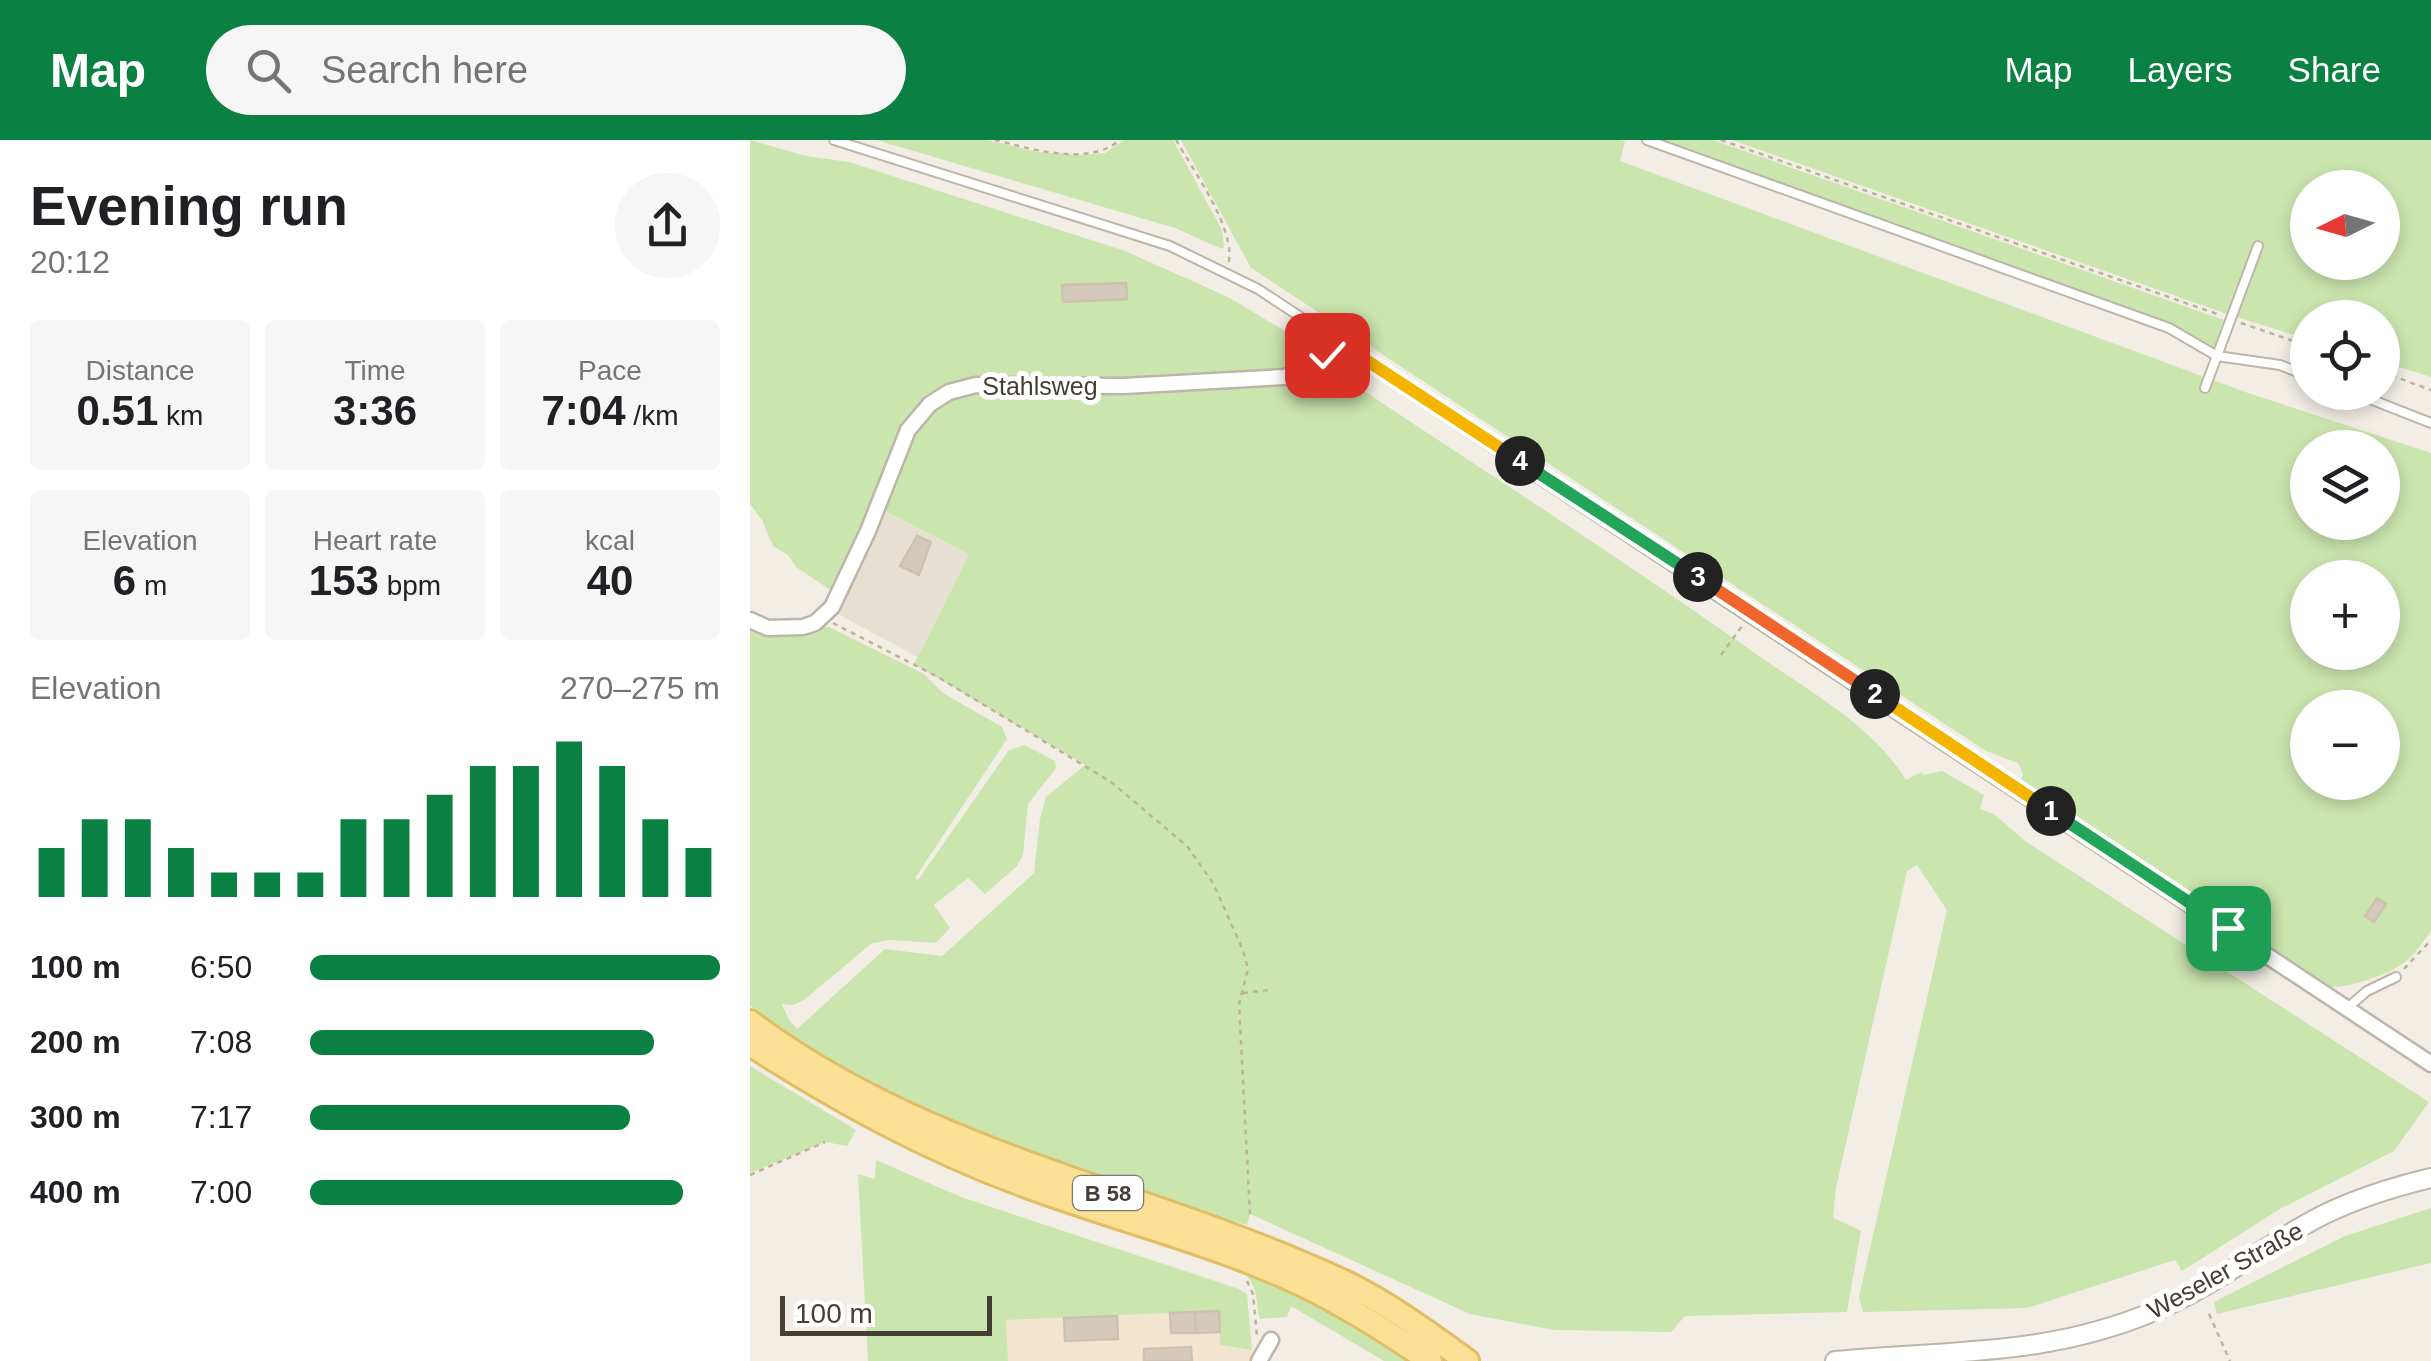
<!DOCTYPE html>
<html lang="en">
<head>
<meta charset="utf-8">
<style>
  body { margin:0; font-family:Arial,sans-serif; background:#f6f6f6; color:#202124; height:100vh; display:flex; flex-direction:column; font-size:38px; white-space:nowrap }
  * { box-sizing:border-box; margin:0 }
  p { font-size:32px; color:#757577 }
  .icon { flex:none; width:55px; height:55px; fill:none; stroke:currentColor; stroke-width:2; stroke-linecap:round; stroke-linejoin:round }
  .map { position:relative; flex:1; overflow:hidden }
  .side { display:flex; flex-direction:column; background:#fff; width:750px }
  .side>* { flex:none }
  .needle { width:65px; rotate:265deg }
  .tools { position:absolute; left:1540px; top:30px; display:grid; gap:20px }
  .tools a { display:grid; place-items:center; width:110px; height:110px; border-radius:50%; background:#fff; box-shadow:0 5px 15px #0003; font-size:50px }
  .scale { position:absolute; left:30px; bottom:25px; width:212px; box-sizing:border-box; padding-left:10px; border:5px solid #443e35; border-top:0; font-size:28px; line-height:35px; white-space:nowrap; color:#443e35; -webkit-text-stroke:8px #fff; paint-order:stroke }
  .pin { position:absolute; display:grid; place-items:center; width:85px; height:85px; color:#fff; margin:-42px; border-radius:20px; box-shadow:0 5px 15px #0006 }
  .km { position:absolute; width:50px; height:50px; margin:-25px; border-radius:50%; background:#222; color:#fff; font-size:28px; line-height:50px; text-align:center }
  .round { display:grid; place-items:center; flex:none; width:105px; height:105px; border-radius:52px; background:#f6f6f6 }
  .summary { display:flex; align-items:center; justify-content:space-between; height:170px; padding:0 30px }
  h1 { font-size:55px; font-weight:800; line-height:75px }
  .metrics { display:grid; grid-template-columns:repeat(3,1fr); gap:15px; height:170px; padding:10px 30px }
  .metrics div { display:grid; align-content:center; border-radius:10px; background:#f6f6f6; text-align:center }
  .metrics b { font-size:42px; font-weight:800 }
  .metrics small { font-size:28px; font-weight:400 }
  .metrics p { font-size:28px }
  .chart { height:280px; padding:20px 30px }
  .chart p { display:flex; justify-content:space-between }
  .chart svg { width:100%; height:180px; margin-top:10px; stroke:#0b8043; stroke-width:6 }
  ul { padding:0 30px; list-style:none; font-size:32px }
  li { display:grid; grid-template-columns:160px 120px 1fr; align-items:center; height:75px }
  li i { height:25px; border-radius:12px; background:#0b8043 }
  header { display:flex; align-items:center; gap:60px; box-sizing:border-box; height:140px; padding:0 50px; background:#0b8043; color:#fff }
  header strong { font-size:48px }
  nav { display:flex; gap:55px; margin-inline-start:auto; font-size:35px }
  .search { width:700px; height:90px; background:#f6f6f6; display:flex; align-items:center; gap:25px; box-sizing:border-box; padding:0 35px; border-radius:55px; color:#757577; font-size:38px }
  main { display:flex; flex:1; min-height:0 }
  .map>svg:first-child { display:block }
  .residential { fill:#e6e0d3 }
  .commercial { fill:#f4e5d0 }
  .green { fill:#cbe5ae; fill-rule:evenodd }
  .building { fill:#d3cabb; stroke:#cec2ae; stroke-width:2.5 }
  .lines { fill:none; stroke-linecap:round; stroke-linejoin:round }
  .service-casing { stroke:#bdb6a8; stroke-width:12 }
  .minor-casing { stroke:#bdb6a8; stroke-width:19 }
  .tertiary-casing { stroke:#bdb6a8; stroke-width:22 }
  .primary-casing { stroke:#e0be65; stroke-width:28 }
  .path { stroke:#beb299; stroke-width:2.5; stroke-dasharray:5 5; stroke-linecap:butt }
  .service { stroke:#fff; stroke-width:8 }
  .minor { stroke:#fff; stroke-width:14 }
  .tertiary { stroke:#fff; stroke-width:18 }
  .primary { stroke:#fbe095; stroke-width:22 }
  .split-1-casing { stroke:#fff; stroke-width:20 }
  .split-2-casing { stroke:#fff; stroke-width:20 }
  .split-3-casing { stroke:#fff; stroke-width:20 }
  .split-4-casing { stroke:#fff; stroke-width:20 }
  .split-5-casing { stroke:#fff; stroke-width:20 }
  .split-1 { stroke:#22a559; stroke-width:12 }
  .split-2 { stroke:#f5b400; stroke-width:12 }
  .split-3 { stroke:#f0652b; stroke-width:12 }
  .split-4 { stroke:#22a559; stroke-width:12 }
  .split-5 { stroke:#f5b400; stroke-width:12 }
  .labels { text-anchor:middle; stroke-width:10; stroke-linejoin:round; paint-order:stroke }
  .shield { fill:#fff; stroke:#7c7872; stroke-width:2.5 }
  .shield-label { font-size:22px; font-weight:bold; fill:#443e35 }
  .street-label { font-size:25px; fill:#443e35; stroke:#fff }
</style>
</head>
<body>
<header>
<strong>Map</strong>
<div class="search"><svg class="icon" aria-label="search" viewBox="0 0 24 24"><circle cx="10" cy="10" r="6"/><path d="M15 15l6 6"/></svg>Search here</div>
<nav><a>Map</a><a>Layers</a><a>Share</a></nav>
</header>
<main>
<section class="side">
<div class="summary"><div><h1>Evening run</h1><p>20:12</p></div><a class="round"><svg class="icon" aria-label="share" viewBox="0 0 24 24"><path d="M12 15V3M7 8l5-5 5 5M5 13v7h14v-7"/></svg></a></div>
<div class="metrics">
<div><p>Distance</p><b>0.51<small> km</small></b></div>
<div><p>Time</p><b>3:36</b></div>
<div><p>Pace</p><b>7:04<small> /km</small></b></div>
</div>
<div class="metrics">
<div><p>Elevation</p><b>6<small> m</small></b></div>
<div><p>Heart rate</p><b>153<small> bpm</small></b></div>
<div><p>kcal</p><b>40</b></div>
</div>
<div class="chart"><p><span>Elevation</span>270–275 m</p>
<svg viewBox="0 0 160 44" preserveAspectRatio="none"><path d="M5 44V32M15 44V25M25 44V25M35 44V32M45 44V38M55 44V38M65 44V38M75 44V25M85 44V25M95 44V19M105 44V12M115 44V12M125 44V6M135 44V12M145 44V25M155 44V32"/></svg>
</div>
<ul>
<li><b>100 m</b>6:50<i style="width:100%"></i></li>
<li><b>200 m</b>7:08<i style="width:84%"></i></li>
<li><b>300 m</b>7:17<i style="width:78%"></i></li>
<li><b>400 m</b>7:00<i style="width:91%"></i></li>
</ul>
</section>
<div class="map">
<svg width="1681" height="1221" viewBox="0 0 1681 1221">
  <rect width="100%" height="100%" fill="#f2eee5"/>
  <path class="residential" d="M133 370 219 414 167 517 88 474Z"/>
  <path class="commercial" d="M469 1171 470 1205 502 1210V1221H258L255 1180Z"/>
  <path class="green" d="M0 0 56 16 99 22 375 111 478 157 560 206 562 216C707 314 856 408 999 509 1053 548 1121 583 1156 640L1172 632 1173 635 1192 631 1234 655 1230 669 1244 674 1275 701 1679 962 1644 1011 1530 1069 1432 1131 1425 1120 1277 1168 1113 1172 1109 1157 1197 770 1167 725 1157 731 1086 1048 1083 1078 1111 1091 1097 1172 935 1176 921 1192 804 1190 720 1174 500 1074 497 1085 418 1063 248 1006 83 927 0 866V485C13 490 25 496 40 495 54 494 65 483 79 487L174 534 193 553 252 587 257 599 165 738 168 740 259 610 274 605 305 621 306 628 278 664 273 715 267 726 235 754 218 738 184 765 200 788 186 803 141 800 122 803 54 860 43 865 32 864 39 880 47 889 135 809 192 816 284 733 290 679 296 657 335 625 164 524 219 414 133 370 166 286 182 269 230 241 158 280 85 453 46 427 38 415 23 406 12 380 0 364Z
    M126 0H237L288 12 333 15 355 13 374 0H423L472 90 474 107 472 109 425 88Z
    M431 0H870L875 1 870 21 1498 253 1681 313V791C1672 804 1662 818 1649 826 1634 836 1590 851 1573 846L1269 643 1273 634 1268 623 1236 611 501 128ZM1558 308H1632V382H1558ZM1558 438H1632V512H1558ZM1558 568H1632V642H1558Z
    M909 0H963L1474 180 1463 211 1421 185Z
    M982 0H1681V237L1633 222 1632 178H1558L1557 199 1474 173ZM1558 48H1632V122H1558Z
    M0 926 106 990 97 1006 75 1002 0 1033Z
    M126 1020 211 1057 489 1149 497 1154 502 1210 470 1205 469 1171 256 1180 258 1221H118L108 1034 125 1039Z
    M1681 1068V1123L1467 1174 1464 1162 1595 1096Z
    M491 1131 567 1162 659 1221H634L541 1166 537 1177 510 1179C505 1160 509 1144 491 1131Z"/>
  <path class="building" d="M376 143 377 159 313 162 312 145Z
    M167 396 181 402 169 435 150 426Z
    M1627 758 1636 764 1624 782 1615 776Z
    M469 1171 470 1192 446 1193 445 1172Z
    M445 1172 446 1193H421L420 1173Z
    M367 1176 368 1199 315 1201 314 1178Z
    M441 1207 442 1221H394V1209Z"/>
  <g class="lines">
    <defs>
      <path id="service" d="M84 0 420 106 508 149 587 201
        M897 0 1419 188 1467 216 1530 225 1558 236
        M1455 248 1508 106
        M1602 252 1681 283
        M1597 868 1617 851 1646 837"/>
      <path id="minor" d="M0 480 18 488 53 487 65 483 82 467 118 391 158 290 180 264 199 252 226 245 374 246 534 237 568 226 587 201 1681 924
        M509 1221 521 1200"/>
      <path id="tertiary" d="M1085 1221C1199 1210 1298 1217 1407 1170 1466 1145 1516 1104 1573 1075 1608 1058 1643 1047 1681 1038"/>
      <path id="primary" d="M0 882C179 1017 398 1050 596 1143 639 1164 678 1193 717 1221
        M0 904C89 961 178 1010 277 1046 376 1083 483 1107 577 1157 612 1176 647 1198 680 1221"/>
    </defs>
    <use href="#service" class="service-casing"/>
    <use href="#minor" class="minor-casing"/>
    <use href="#tertiary" class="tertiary-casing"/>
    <use href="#primary" class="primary-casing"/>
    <path class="path" d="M245 0C282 9 338 27 370 0
      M426 0C443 30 488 92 478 125
      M971 0 1470 175
      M1491 183 1558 206
      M1632 232 1681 250
      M83 483 188 537 361 642 437 706 463 743 493 810 498 829 489 864 500 1074
      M971 515 992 486
      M1654 829 1681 800
      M493 853 519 850
      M0 1035 75 1002
      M497 1141 503 1154 507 1196
      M1459 1174 1480 1221"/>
    <use href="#service" class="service"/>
    <use href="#minor" class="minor"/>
    <use href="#tertiary" class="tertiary"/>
    <use href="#primary" class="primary"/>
  </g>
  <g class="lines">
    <defs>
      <path id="split-1" d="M1301 671 1478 788"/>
      <path id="split-2" d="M1125 554 1301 671"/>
      <path id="split-3" d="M948 437 1125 554"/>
      <path id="split-4" d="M770 321 948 437"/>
      <path id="split-5" d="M577 215 587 201 770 321"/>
    </defs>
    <use href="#split-1" class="split-1-casing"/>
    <use href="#split-2" class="split-2-casing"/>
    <use href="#split-3" class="split-3-casing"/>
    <use href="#split-4" class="split-4-casing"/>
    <use href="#split-5" class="split-5-casing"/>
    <use href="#split-1" class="split-1"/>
    <use href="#split-2" class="split-2"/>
    <use href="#split-3" class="split-3"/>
    <use href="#split-4" class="split-4"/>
    <use href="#split-5" class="split-5"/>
  </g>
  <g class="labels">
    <rect class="shield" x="323" y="1036" width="70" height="34" rx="8"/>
    <g class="shield-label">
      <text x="358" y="1061">B 58</text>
    </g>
    <g class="street-label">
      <text x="290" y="255">Stahlsweg</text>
      <text transform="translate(1475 1130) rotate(-29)" y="9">Weseler Straße</text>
    </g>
  </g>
</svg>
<div class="tools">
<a><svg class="needle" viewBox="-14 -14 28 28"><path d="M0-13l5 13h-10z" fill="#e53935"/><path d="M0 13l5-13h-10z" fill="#757577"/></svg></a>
<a><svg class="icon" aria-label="locate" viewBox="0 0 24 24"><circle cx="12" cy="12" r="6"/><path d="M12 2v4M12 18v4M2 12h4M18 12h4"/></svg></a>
<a><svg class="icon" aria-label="layers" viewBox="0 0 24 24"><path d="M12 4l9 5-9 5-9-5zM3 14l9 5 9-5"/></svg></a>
<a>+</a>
<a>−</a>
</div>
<div class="scale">100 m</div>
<div class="pin" style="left:1478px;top:788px;background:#1e9e55"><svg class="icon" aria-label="arrive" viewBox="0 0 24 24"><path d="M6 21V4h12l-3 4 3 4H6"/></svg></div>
<div class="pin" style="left:577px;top:215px;background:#d93025"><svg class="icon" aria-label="check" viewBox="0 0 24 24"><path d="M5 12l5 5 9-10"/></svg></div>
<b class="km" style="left:1301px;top:671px">1</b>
<b class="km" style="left:1125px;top:554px">2</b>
<b class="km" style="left:948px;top:437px">3</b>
<b class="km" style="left:770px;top:321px">4</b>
</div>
</main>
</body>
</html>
